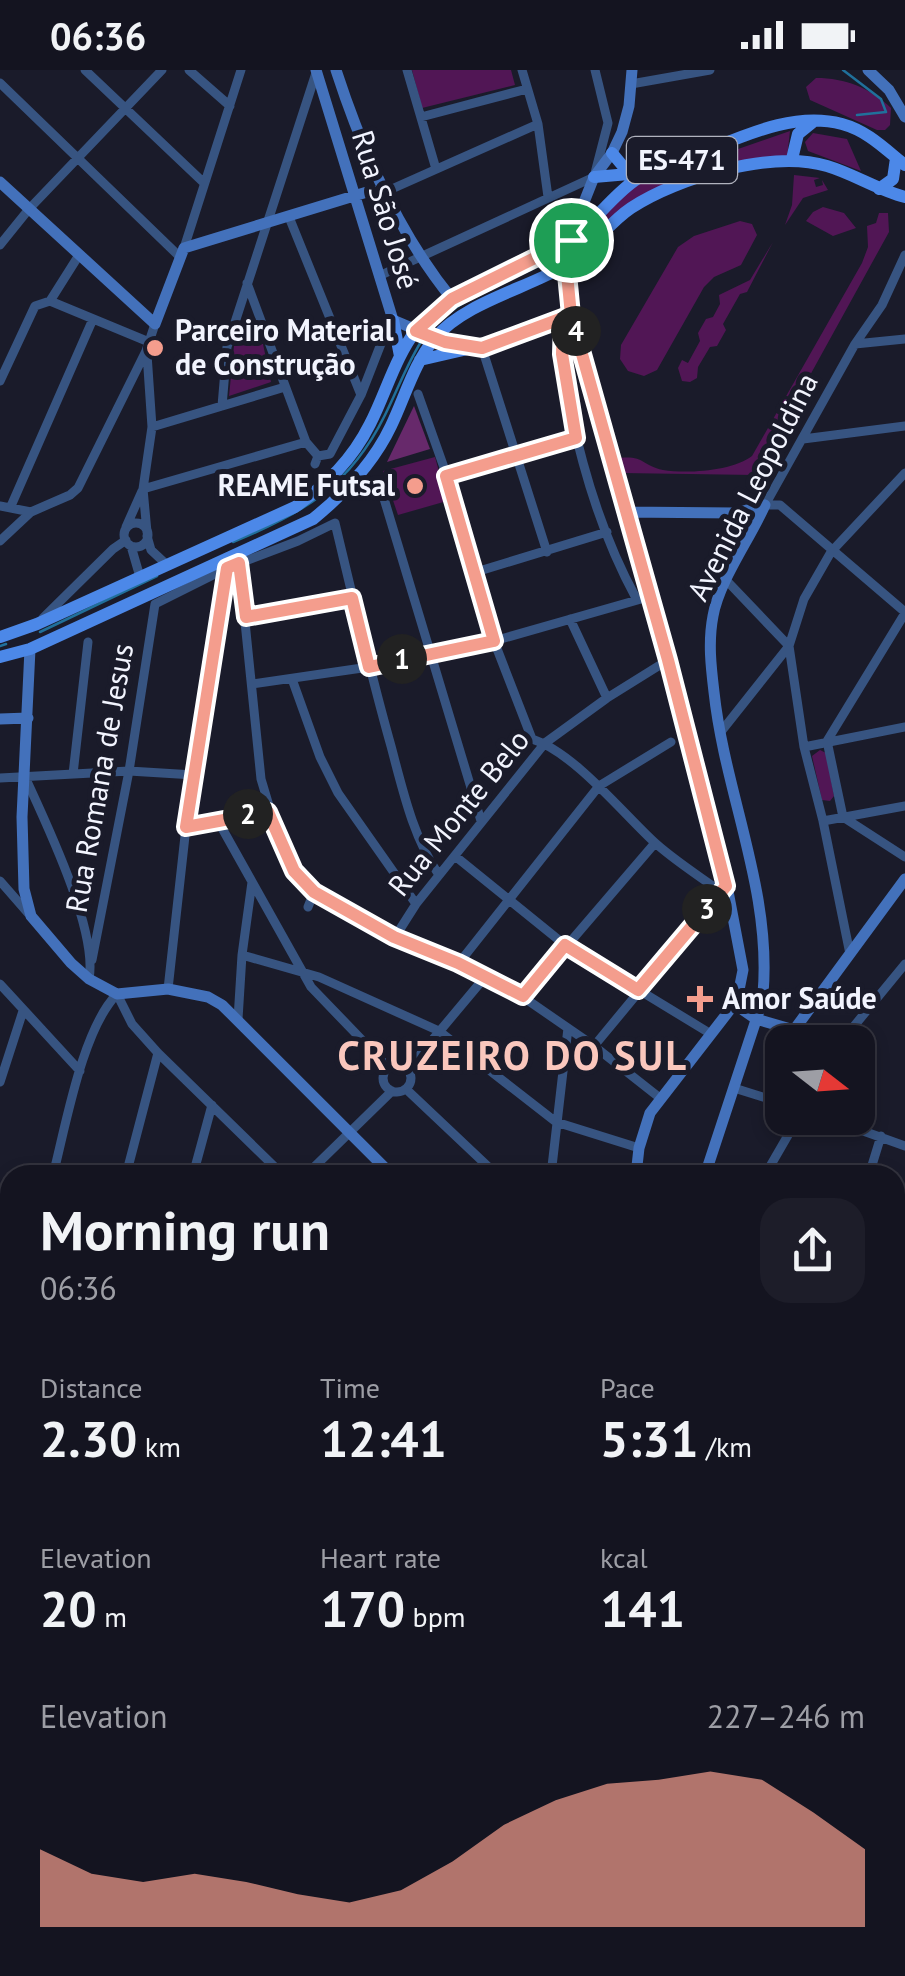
<!DOCTYPE html>
<html lang="en">
<head>
<meta charset="utf-8">
<style>
  body { margin:0; font-family:"PT Sans",sans-serif; background:#1d1d29; color:#f1f3f6; height:100vh; display:flex; flex-direction:column; font-size:38px; white-space:nowrap }
  * { box-sizing:border-box; margin:0 }
  p { font-size:32px; color:#9d9ea5 }
  .icon { flex:none; width:55px; height:55px; fill:none; stroke:currentColor; stroke-width:2; stroke-linecap:round; stroke-linejoin:round }
  .map { position:relative; flex:1; overflow:hidden }
  .sheet { position:absolute; left:0px; top:1095px; width:905px; height:812px; display:flex; flex-direction:column; background:#141420; border-radius:30px 30px 0 0; box-shadow:0 5px 15px #0003,0 0 0 2px #33333e }
  .sheet>* { flex:none }
  .needle { width:65px; rotate:107deg }
  .tools { position:absolute; left:765px; top:955px; display:grid; gap:20px }
  .tools a { display:grid; place-items:center; width:110px; height:110px; border-radius:20px; background:#141420; box-shadow:0 5px 15px #0003,0 0 0 2px #33333e; font-size:50px }
  .pin { position:absolute; display:grid; place-items:center; width:85px; height:85px; color:#fff; margin:-42px; border:5px solid #fff; border-radius:50%; box-shadow:0 2px 10px #0007 }
  .km { position:absolute; width:50px; height:50px; margin:-25px; border-radius:50%; background:#222; color:#fff; font-size:28px; line-height:50px; text-align:center }
  .round { display:grid; place-items:center; flex:none; width:105px; height:105px; border-radius:30px; background:#1d1d29 }
  .headline { display:flex; align-items:center; justify-content:space-between; height:170px; padding:0 40px }
  h1 { font-size:55px; font-weight:800; line-height:75px }
  .metrics { display:grid; grid-template-columns:repeat(3,1fr); gap:15px; height:170px; padding:10px 40px }
  .metrics div { display:grid; align-content:center }
  .metrics b { font-size:50px; font-weight:800 }
  .metrics small { font-size:28px; font-weight:400 }
  .metrics p { font-size:28px }
  .chart { height:280px; padding:20px 40px }
  .chart p { display:flex; justify-content:space-between }
  .chart svg { width:100%; height:180px; margin-top:10px; fill:#f49d8d; opacity:.7 }
  .status { display:flex; justify-content:space-between; align-items:center; height:70px; padding:0 50px; background:#141420; direction:ltr }
  .status svg { height:28px; fill:currentColor }
  .map>svg:first-child { display:block }
  .green { fill:#511655 }
  .forest { fill:#67296b }
  .lines { fill:none; stroke-linecap:round; stroke-linejoin:round }
  .stream { stroke:#20709b; stroke-width:2.5 }
  .street { stroke:#375481; stroke-width:9 }
  .secondary { stroke:#4371bb; stroke-width:11 }
  .primary { stroke:#4c88e8; stroke-width:12 }
  .route-casing { stroke:#fff; stroke-width:20 }
  .route { stroke:#f49d8d; stroke-width:12 }
  .poi-dot { fill:#f49d8d; stroke:#1a1b2a; stroke-width:4 }
  .labels { text-anchor:middle; stroke-width:10; stroke-linejoin:round; paint-order:stroke }
  .shield { fill:#1a1b2a; stroke:#b1b3be; stroke-width:2.5 }
  .shield-label { font-size:28px; font-weight:bold; fill:#f2f4fe }
  .street-label { font-size:30px; fill:#f2f4fe; stroke:#1a1b2a }
  .poi-label { font-size:30px; font-weight:bold; fill:#f2f4fe; stroke:#1a1b2a; text-anchor:start }
  .district-label { font-size:40px; font-weight:bold; letter-spacing:2.5px; fill:#fac7bd; stroke:#1a1b2a }
</style>
</head>
<body>
<div class="status"><b>06:36</b><svg viewBox="0 0 49 12"><path d="M0 12V9h3v3zM5 12V6h3v6zM10 12V3h3v9zM15 12V0h3v12zM26 1h20v11H26zM47 4h2v5h-2z"/></svg></div>
<div class="map">
<svg width="905" height="1906" viewBox="0 0 905 1906">
  <rect width="100%" height="100%" fill="#1a1b2a"/>
  <path class="green" d="M412 0H511L515 15 422 38Z
    M816 8C846 8 870 18 891 38L890 55 885 60H877L810 30 806 17Z
    M790 61 787 88 647 125 580 178 574 172 611 133 643 112Z
    M813 63 847 69 861 101 808 81 805 72Z
    M794 105 820 108 814 110 816 117 823 115 822 110 828 120 803 128 785 155 792 135Z
    M823 137 844 143 856 158 833 166 806 151 813 142Z
    M879 143H888L889 162 755 405 621 403 617 388C645 385 641 395 663 400 687 404 733 401 752 386L862 193 868 177 867 156 876 153Z
    M740 151 752 154 757 165 741 195 714 207 704 217 657 300 644 306 628 301 620 289 621 275 678 177 694 166Z
    M773 172 747 222 740 224 723 254 726 260 717 276 710 277 698 297 697 308 690 312 682 311 678 298 682 290 688 293 700 271 698 263 706 249 713 247 720 234 719 225 750 210Z
    M263 274 271 312 229 326 234 276Z
    M435 387 447 431 398 445 383 401Z
    M820 680 826 683 834 726 830 731 822 730 812 686Z"/>
  <path class="forest" d="M414 336 430 379 387 392Z"/>
  <g class="lines">
    <path class="stream" d="M843 0 881 29 886 42 857 45
      M429 261C458 228 504 213 543 194
      M233 472C304 443 350 416 385 345 398 319 408 291 424 267
      M40 562 157 506
      M0 576 6 574
      M582 1906 585 1898"/>
    <path class="street" d="M85 0 203 112
      M189 0 230 36
      M407 0 436 99
      M522 0 538 54 548 127
      M0 13 180 187
      M631 14 710 0
      M421 47 527 19
      M385 122 538 54
      M289 147 361 325
      M0 175 29 139 162 0
      M184 178 241 0
      M379 206 594 107 608 53 595 0
      M247 213 306 372 318 386 315 394
      M50 231 149 272
      M50 231 79 185
      M563 249C560 335 595 453 636 528
      M855 274 905 269
      M482 278 547 482
      M147 284 152 357 143 419 147 462
      M0 311 35 236 50 231
      M418 324 447 406 494 571 532 669C573 682 620 740 652 770 672 789 698 805 721 822
      M222 336 227 277 316 3
      M152 357 285 317
      M803 369 905 356
      M318 386 330 384 361 325 391 248
      M447 406 576 368
      M379 412 481 751
      M143 419 306 372
      M765 435 855 274 882 235 905 185
      M765 435H780L905 542
      M0 436 31 442 70 425 78 418 146 281 155 254
      M11 436 93 249
      M124 465a12 12 0 1 1 24 0a12 12 0 1 1-24 0Z
      M126 457 142 421
      M147 466 151 480 166 494
      M0 471 31 442
      M131 476 140 507
      M239 493 261 709 279 769 305 815 395 867 459 893 523 927 594 976 660 1028
      M476 502 607 462
      M727 511 789 576 804 677 823 751 850 884
      M247 547 353 528
      M43 548 113 479 126 470
      M570 549 607 628
      M292 609 320 687 338 723 416 834
      M252 614 369 597 494 571 648 527
      M720 663 789 576 804 529 831 482 905 403
      M804 677 905 657
      M73 704 88 572
      M0 708 129 701 194 705
      M26 709C47 755 98 861 89 909
      M843 747 827 671 905 543
      M843 747 905 787
      M218 751 311 917 388 997
      M823 751 905 736
      M186 757 268 742
      M455 786 565 875 711 964
      M0 811 28 843
      M308 837 314 822
      M395 867 416 834 545 673 607 628 668 590
      M242 885 319 907 439 961 556 1052 639 1078
      M92 890 129 701 155 534 227 498 298 471 335 453C353 528 370 602 391 676 403 721 413 767 439 805
      M459 893 599 716 671 672
      M0 914 80 1001
      M168 919 186 757 227 498
      M523 927 655 773
      M238 949 242 885 252 812
      M794 960 821 972
      M841 972 905 894
      M594 976 723 820
      M383 1008a14 14 0 1 1 28 0a14 14 0 1 1-28 0Z
      M408 999 485 907
      M0 1012 23 941
      M734 1018 782 1033
      M406 1019 497 1105
      M827 1048 905 1076
      M53 1105C66 1055 82 960 117 924L132 954 158 983 283 1105
      M126 1105 158 983
      M193 1105 212 1035
      M306 1105 392 1021
      M551 1105 568 958
      M765 1105 798 1048
      M869 1105 881 1066
      M895 1192 905 1188
      M0 1268 10 1243
      M895 1385 905 1371
      M0 1412 10 1414
      M895 1486 905 1489
      M0 1522 10 1524
      M895 1568 905 1571
      M895 1616 905 1580
      M895 1654 905 1651
      M2 1683 10 1630
      M895 1751 905 1754
      M0 1801 10 1793
      M895 1819 905 1815
      M41 1898 44 1906
      M227 1898 230 1906
      M460 1898 461 1906
      M689 1898 692 1906
      M860 1898 863 1906
      M890 1898 899 1906
      M296 1906 311 1898
      M538 1906 544 1898
      M640 1906 642 1898"/>
    <path class="secondary" d="M316 0 393 250 445 272 482 278 571 245
      M336 0C362 80 398 163 452 229
      M632 0 629 36 622 62 612 83 594 107 573 160 567 195 569 233 624 442 668 590 727 816 743 900 739 920
      M868 0 889 20 905 47
      M0 112 155 254 184 178 367 122H385
      M624 442 736 443 765 435
      M30 579 22 747 24 819 31 846 71 893 89 909 117 924 168 919 208 927 222 935 392 1105
      M0 649 28 648
      M763 924C772 820 725 724 714 622 711 597 708 572 713 546 719 511 750 469 765 435
      M743 940 756 949 794 960 905 809
      M636 1105 639 1078 650 1043 732 937 737 925
      M705 1105 760 938
      M895 1275 905 1271
      M0 1763 10 1764
      M147 1898 151 1906
      M773 1898 776 1906
      M326 1906 344 1898"/>
    <path class="primary" d="M612 83 627 101 644 106
      M792 89 798 64 814 51
      M594 107 629 104
      M879 119 893 109 896 88
      M393 250 400 286
      M420 290 472 278
      M0 567 37 554 295 437C327 414 352 390 370 354 386 323 395 287 417 259 451 217 513 201 560 176 589 161 607 130 634 111 652 99 675 92 696 85 742 67 792 41 842 54 868 61 885 79 905 95
      M0 587 30 579 313 449C345 423 373 394 391 356 405 327 414 293 435 268 465 232 529 218 568 194 592 179 607 154 631 138 678 107 772 80 827 96 854 104 878 120 905 127"/>
  </g>
  <g class="lines">
    <defs>
      <path id="route" d="M571 170 567 204 571 245 563 250 562 284 576 368 446 406 494 571 369 597 352 528 246 547 239 493 227 498 186 757 268 742 294 801 314 822 394 867 458 893 523 926 565 875 638 920 726 816 668 590 571 245 482 278 445 272 416 261 452 229 571 170"/>
    </defs>
    <use href="#route" class="route-casing"/>
    <use href="#route" class="route"/>
  </g>
  <g class="poi-dot">
    <circle cx="155" cy="278" r="10"/>
    <circle cx="415" cy="416" r="10"/>
    <path d="M695 914h10v10h10v10h-10v10h-10v-10h-10v-10h10z"/>
  </g>
  <g class="labels">
    <rect class="shield" x="627" y="67" width="110" height="46" rx="8"/>
    <g class="shield-label">
      <text x="682" y="100">ES-471</text>
    </g>
    <g class="street-label">
      <text transform="translate(385 140) rotate(73)" y="10">Rua São José</text>
      <text transform="translate(753 417) rotate(-63)" y="10">Avenida Leopoldina</text>
      <text transform="translate(100 708) rotate(-80)" y="10">Rua Romana de Jesus</text>
      <text transform="translate(459 743) rotate(-51)" y="10">Rua Monte Belo</text>
    </g>
    <g class="poi-label">
      <text x="175" y="271">Parceiro Material<tspan x="175" dy="34">de Construção</tspan></text>
      <text x="395" y="426" text-anchor="end">REAME Futsal</text>
      <text x="722" y="939">Amor Saúde</text>
    </g>
    <g class="district-label">
      <text x="513" y="1000">CRUZEIRO DO SUL</text>
    </g>
  </g>
</svg>
<div class="tools">
<a><svg class="needle" viewBox="-14 -14 28 28"><path d="M0-13l5 13h-10z" fill="#e53935"/><path d="M0 13l5-13h-10z" fill="#9d9ea5"/></svg></a>
</div>
<div class="pin" style="left:571px;top:170px;background:#1e9e55"><svg class="icon" aria-label="arrive" viewBox="0 0 24 24"><path d="M6 21V4h12l-3 4 3 4H6"/></svg></div>
<b class="km" style="left:402px;top:589px">1</b>
<b class="km" style="left:248px;top:744px">2</b>
<b class="km" style="left:707px;top:839px">3</b>
<b class="km" style="left:576px;top:261px">4</b>
<section class="sheet">
<div class="headline"><div><h1>Morning run</h1><p>06:36</p></div><a class="round"><svg class="icon" aria-label="share" viewBox="0 0 24 24"><path d="M12 15V3M7 8l5-5 5 5M5 13v7h14v-7"/></svg></a></div>
<div class="metrics">
<div><p>Distance</p><b>2.30<small> km</small></b></div>
<div><p>Time</p><b>12:41</b></div>
<div><p>Pace</p><b>5:31<small> /km</small></b></div>
</div>
<div class="metrics">
<div><p>Elevation</p><b>20<small> m</small></b></div>
<div><p>Heart rate</p><b>170<small> bpm</small></b></div>
<div><p>kcal</p><b>141</b></div>
</div>
<div class="chart"><p><span>Elevation</span>227–246 m</p>
<svg viewBox="0 0 160 44" preserveAspectRatio="none"><path d="M0 44V25L10 31L20 33L30 31L40 33L50 36L60 38L70 35L80 28L90 19L100 13L110 9L120 8L130 6L140 8L150 16L160 25V44z"/></svg>
</div>
</section>
</div>
</body>
</html>
